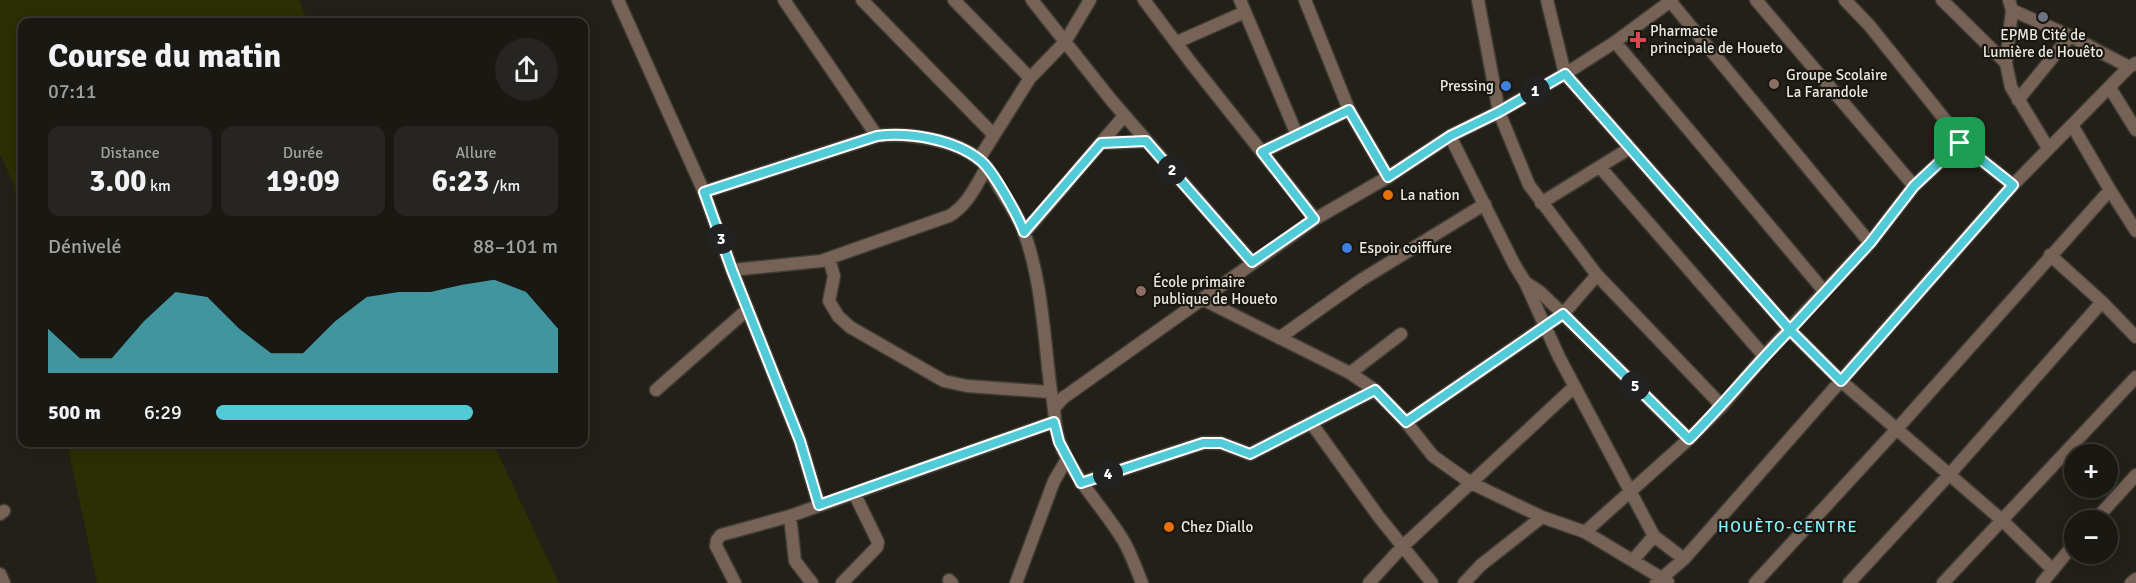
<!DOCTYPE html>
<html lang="fr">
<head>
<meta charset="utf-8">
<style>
  body { margin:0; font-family:Signika,sans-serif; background:#272521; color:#f1f3f6; height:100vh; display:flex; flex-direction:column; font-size:22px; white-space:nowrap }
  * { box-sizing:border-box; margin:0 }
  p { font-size:20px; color:#9fa0a0 }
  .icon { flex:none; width:33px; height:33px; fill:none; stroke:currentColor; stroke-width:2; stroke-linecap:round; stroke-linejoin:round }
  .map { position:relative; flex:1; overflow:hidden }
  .panel { position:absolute; left:18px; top:18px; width:570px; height:429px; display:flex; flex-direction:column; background:#1a1813; border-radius:12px; box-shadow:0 3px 15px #0003,0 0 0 2px #383733 }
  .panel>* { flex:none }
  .tools { position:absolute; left:2064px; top:444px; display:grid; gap:12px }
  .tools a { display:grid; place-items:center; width:54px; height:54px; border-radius:50%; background:#1a1813; box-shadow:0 3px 15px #0003,0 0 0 2px #383733; font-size:30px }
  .pin { position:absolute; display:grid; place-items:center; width:51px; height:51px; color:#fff; margin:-26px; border-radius:12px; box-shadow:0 3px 9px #0006 }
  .km { position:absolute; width:30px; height:30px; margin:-15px; border-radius:50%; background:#222; color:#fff; font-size:16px; line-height:30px; text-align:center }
  .round { display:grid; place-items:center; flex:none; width:63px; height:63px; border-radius:32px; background:#272521 }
  .summary { display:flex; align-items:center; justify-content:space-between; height:102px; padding:0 30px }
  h1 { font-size:33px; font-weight:700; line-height:45px }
  .metrics { display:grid; grid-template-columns:repeat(3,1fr); gap:9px; height:102px; padding:6px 30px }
  .metrics div { display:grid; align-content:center; border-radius:12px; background:#272521; text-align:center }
  .metrics b { font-size:30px; font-weight:700 }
  .metrics small { font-size:16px; font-weight:400 }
  .metrics p { font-size:16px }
  .chart { height:168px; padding:12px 30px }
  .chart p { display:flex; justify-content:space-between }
  .chart svg { width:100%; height:108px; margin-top:6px; fill:#52cbd9; opacity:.7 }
  ul { padding:0 30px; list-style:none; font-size:20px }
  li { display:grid; grid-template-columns:96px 72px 1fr; align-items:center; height:45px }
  li i { height:15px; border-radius:8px; background:#52cbd9 }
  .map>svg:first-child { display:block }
  .green { fill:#2c2e03 }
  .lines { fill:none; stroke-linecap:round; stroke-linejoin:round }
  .minor-casing { stroke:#3f3c35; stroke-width:15 }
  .minor { stroke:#776256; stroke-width:12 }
  .route-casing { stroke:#fff; stroke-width:12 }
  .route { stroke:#52cbd9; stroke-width:8 }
  .worship-dot { fill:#6b7280; stroke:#191710; stroke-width:2 }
  .health-dot { fill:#e0444e; stroke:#191710; stroke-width:2 }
  .education-dot { fill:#8d6e63; stroke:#191710; stroke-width:2 }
  .shop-dot { fill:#3f7fe0; stroke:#191710; stroke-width:2 }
  .food-dot { fill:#e8710a; stroke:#191710; stroke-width:2 }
  .labels { text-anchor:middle; stroke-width:4.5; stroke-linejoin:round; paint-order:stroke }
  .poi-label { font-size:15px; fill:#e9e7e3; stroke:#191710; text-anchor:start }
  .neighbourhood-label { font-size:16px; letter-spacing:1.5px; fill:#86f0fe; stroke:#191710 }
</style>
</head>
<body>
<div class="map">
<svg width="2136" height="583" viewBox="0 0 2136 583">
  <rect width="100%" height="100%" fill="#232019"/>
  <path class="green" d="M0 0H299L308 22H22V229L13 183 0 154Z
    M67 443H493L559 583H97Z"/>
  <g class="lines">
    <defs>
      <path id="minor" d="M618 0 704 192 732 270 800 441 819 505
        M784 0 877 136
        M862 0 994 135
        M954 0 1030 78
        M1032 0 1112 101 1252 262
        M1144 0 1192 64 1315 219
        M1240 0 1297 135
        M1305 0 1349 110 1388 177
        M1478 0 1499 112 1529 185 1597 275 1722 406
        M1547 0 1565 74 1790 330 1841 381 2003 521 2053 570
        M1756 0 1914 186
        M1845 0 1869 25 1946 121 1960 143 2013 185
        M1942 0 2006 63
        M2009 0 2012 10 2070 36 2129 67
        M1670 1 1870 243
        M2012 10 2006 63 2011 87 2048 148
        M1177 42 1245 12
        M1615 42 1824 291
        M2110 88 2136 130
        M2018 100 2070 36
        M2072 125 2110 190
        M1450 136 1514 264 1525 282 1540 292 1563 314 1689 439
        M1101 143 1146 141
        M1262 152 1349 110
        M979 159 1030 78 1065 42 1090 0
        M1600 167 1764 356
        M704 192 877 136C907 132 958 140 981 161 989 168 994 178 999 187 1007 200 1016 213 1022 227 1042 276 1044 339 1051 392 1056 409 1053 426 1060 443 1074 479 1103 507 1123 540 1131 553 1136 569 1142 583
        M1541 203 1630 148
        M1024 233 1124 116
        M2050 255 2102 302 2136 337
        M829 259 834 276 829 301 838 316 850 327 944 381 967 386 1051 392
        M732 270 821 261 949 216C968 205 976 185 987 167
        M1525 282 1559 357 1654 536 1684 559
        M1202 299 1350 373 1375 390 1406 422 1433 456 1471 483 1542 517 1585 532 1668 582
        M1279 338 1361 280 1485 204
        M1350 373 1401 334
        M656 390 748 309
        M1055 407 1063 398 1315 219 1388 177 1450 136 1499 112 1565 74 1615 42 1672 0
        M1406 422 1563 314 1597 275
        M1312 424 1379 517 1432 583
        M1081 483 1203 443H1221L1250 454 1375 390
        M0 514 4 511
        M790 516 795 561 812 583
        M2095 520 2136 475
        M1585 532 1689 439 1722 406 1764 356 1870 243 1914 186 1960 143
        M1633 560 1654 536
        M0 574 4 583
        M949 580 952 583
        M735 583 716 546 717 540 721 535 790 516 1054 422
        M842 583 877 547 878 542 854 493
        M1016 583 1054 481 1067 459
        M1369 583 1402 547 1574 387
        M1464 583 1481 565 1542 517
        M1656 583 1684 559 2013 185 2129 67 2136 63
        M1755 583 1895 431 2110 190 2136 231
        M1849 583 1948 476 2102 302
        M1943 583 2136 377
        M2042 583 2074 544
        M2131 583 2136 579"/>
    </defs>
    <use href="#minor" class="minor-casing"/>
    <use href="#minor" class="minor"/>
  </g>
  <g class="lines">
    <defs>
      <path id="route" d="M1960 143 1914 186 1870 243 1790 330 1565 74 1499 112 1450 136 1388 177 1349 110 1262 152 1314 219 1252 262 1146 141 1101 143 1024 232C1018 216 993 170 980 160 954 139 909 132 877 136L704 192 732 270 800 441 819 505 1054 422 1059 442 1081 483 1203 443H1221L1250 454 1375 390 1406 422 1563 314 1689 439C1724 404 1755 365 1790 330L1841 381 2013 185 1960 143"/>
    </defs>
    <use href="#route" class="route-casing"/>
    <use href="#route" class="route"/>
  </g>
  <circle class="worship-dot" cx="2043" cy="17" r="6"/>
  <path class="health-dot" d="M1635 31h6v6h6v6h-6v6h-6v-6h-6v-6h6z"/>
  <g class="education-dot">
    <circle cx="1774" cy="84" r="6"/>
    <circle cx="1141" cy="291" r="6"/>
  </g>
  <g class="shop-dot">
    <circle cx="1506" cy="86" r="6"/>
    <circle cx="1347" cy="248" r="6"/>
  </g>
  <g class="food-dot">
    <circle cx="1388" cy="195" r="6"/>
    <circle cx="1169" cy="527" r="6"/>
  </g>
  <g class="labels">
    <g class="poi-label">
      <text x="1650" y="36">Pharmacie<tspan x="1650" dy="17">principale de Houeto</tspan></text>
      <text x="2043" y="40" text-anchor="middle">EPMB Cité de<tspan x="2043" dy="17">Lumière de Houêto</tspan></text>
      <text x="1786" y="80">Groupe Scolaire<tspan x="1786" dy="17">La Farandole</tspan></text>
      <text x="1494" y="91" text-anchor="end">Pressing</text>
      <text x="1400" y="200">La nation</text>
      <text x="1359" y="253">Espoir coiffure</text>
      <text x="1153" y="287">École primaire<tspan x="1153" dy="17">publique de Houeto</tspan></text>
      <text x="1181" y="532">Chez Diallo</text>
    </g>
    <g class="neighbourhood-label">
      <text x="1788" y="532">HOUÈTO-CENTRE</text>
    </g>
  </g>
</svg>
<div class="tools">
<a>+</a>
<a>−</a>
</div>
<div class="pin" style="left:1960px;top:143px;background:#1e9e55"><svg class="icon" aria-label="arrive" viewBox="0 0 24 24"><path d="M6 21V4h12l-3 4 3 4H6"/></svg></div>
<b class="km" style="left:1535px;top:91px">1</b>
<b class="km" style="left:1172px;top:170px">2</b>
<b class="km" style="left:721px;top:239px">3</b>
<b class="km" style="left:1108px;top:474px">4</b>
<b class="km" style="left:1635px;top:386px">5</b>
<section class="panel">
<div class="summary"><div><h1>Course du matin</h1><p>07:11</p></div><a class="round"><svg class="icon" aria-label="share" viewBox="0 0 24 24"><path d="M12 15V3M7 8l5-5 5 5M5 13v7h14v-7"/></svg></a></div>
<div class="metrics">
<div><p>Distance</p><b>3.00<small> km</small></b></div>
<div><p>Durée</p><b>19:09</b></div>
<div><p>Allure</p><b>6:23<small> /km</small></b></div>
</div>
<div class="chart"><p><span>Dénivelé</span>88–101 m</p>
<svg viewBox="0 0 160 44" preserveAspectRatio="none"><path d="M0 44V26L10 38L20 38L30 23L40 11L50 13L60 26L70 36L80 36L90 23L100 13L110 11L120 11L130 8L140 6L150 11L160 26V44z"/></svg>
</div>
<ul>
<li><b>500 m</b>6:29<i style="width:75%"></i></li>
</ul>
</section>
</div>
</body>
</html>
